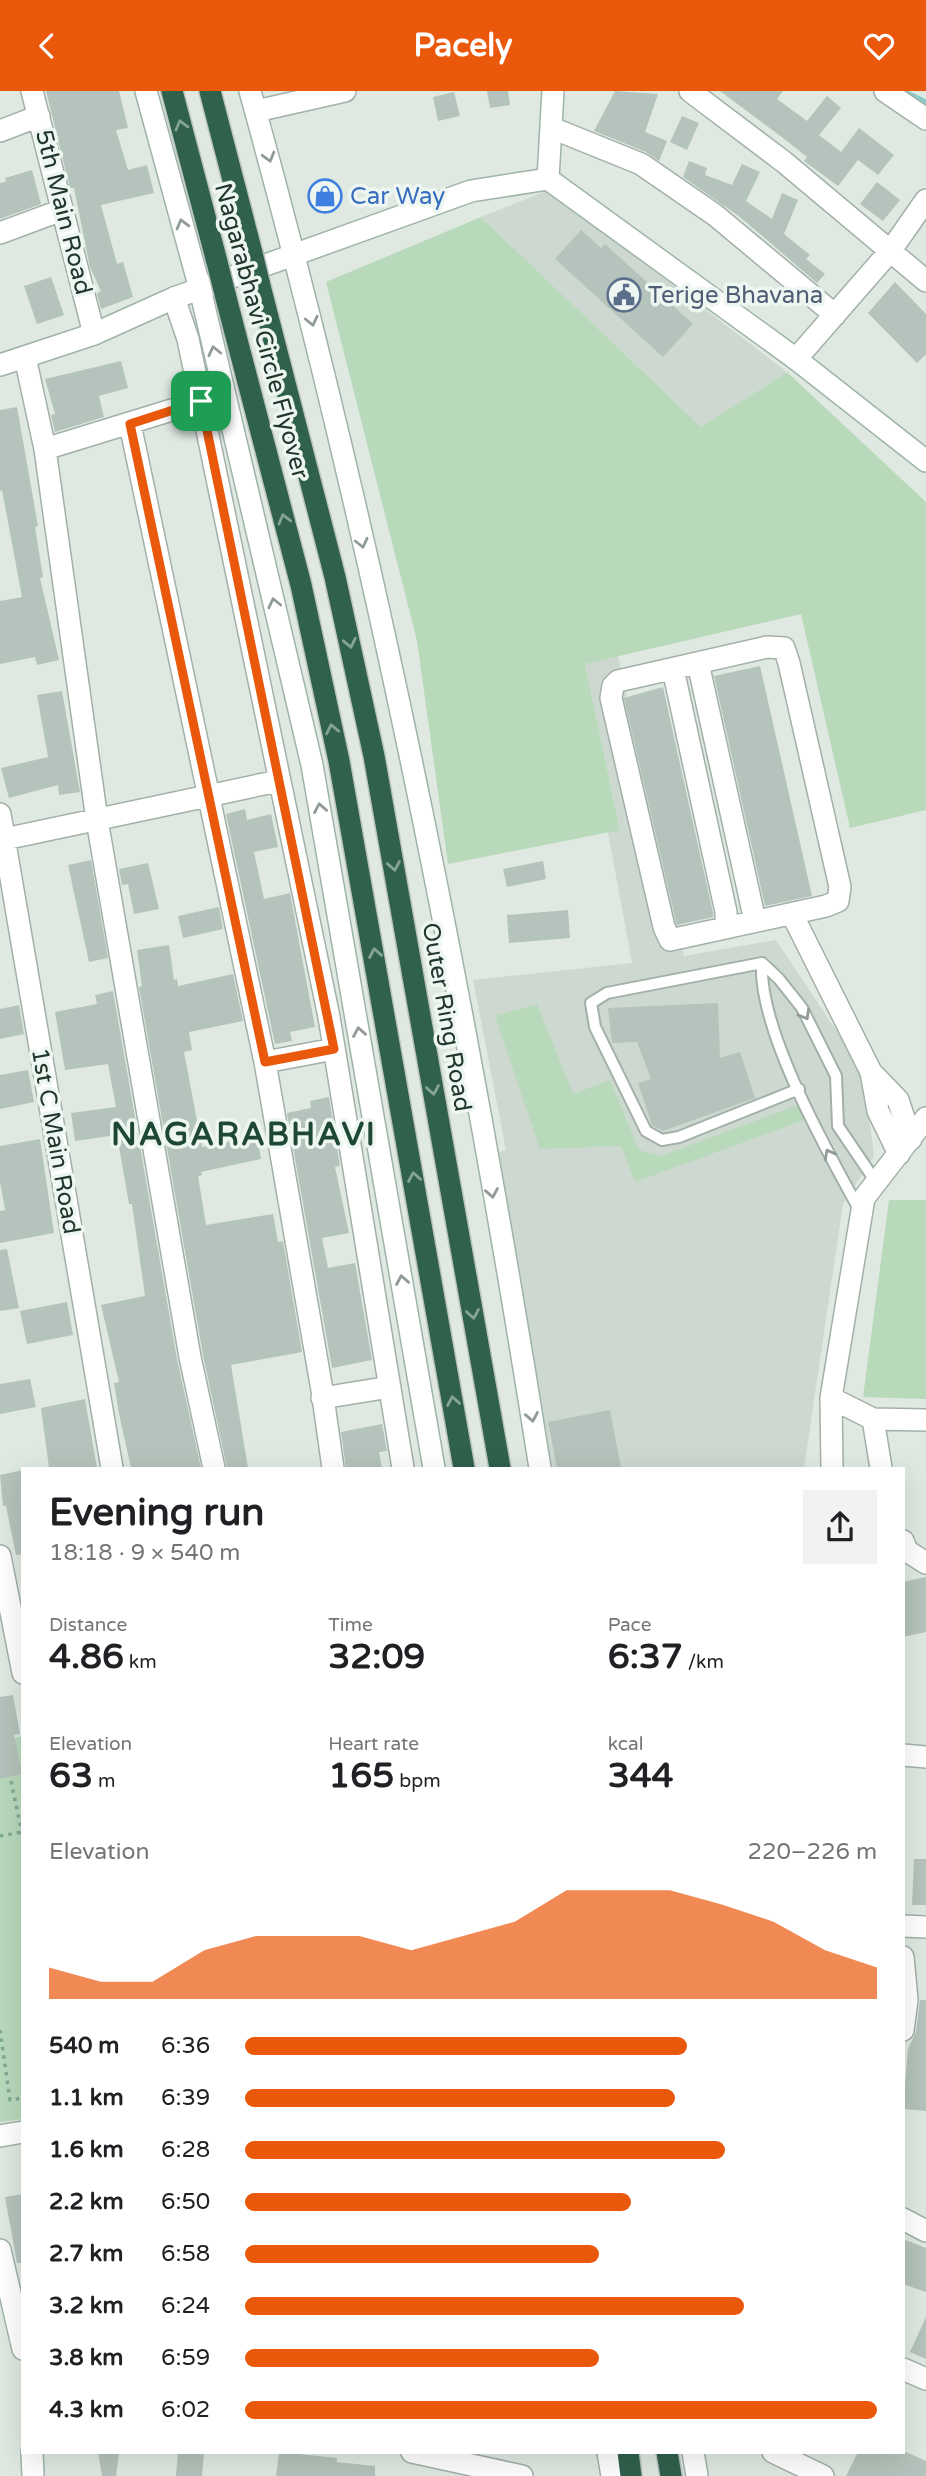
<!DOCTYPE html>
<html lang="en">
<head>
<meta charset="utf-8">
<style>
  body { margin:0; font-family:"Varela Round",sans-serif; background:#f2f2f2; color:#202124; height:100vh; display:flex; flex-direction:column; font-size:26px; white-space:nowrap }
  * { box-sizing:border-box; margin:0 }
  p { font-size:23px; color:#757577 }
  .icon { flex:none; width:38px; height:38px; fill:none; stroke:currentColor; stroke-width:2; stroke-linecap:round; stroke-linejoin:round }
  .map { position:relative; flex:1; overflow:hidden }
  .drawer { position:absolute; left:21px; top:1376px; width:884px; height:987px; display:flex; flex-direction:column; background:#fff; border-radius:0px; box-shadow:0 7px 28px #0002 }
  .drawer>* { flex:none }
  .pin { position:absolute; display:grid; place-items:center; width:60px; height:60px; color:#fff; margin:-30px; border-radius:14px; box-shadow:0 4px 10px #0006 }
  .round { display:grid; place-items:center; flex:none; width:74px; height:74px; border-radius:0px; background:#f2f2f2 }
  .overview { display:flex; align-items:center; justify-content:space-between; height:119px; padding:0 28px }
  h1 { font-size:38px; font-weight:800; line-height:52px }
  .metrics { display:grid; grid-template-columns:repeat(3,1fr); gap:10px; height:119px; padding:7px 28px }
  .metrics div { display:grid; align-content:center }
  .metrics b { font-size:35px; font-weight:800 }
  .metrics small { font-size:19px; font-weight:400 }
  .metrics p { font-size:19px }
  .chart { height:196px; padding:14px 28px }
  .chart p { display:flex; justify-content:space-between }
  .chart svg { width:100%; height:126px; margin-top:7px; fill:#ea580c; opacity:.7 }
  ul { padding:0 28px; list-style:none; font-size:23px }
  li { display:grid; grid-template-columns:112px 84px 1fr; align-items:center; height:52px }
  li i { height:18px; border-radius:9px; background:#ea580c }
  header { display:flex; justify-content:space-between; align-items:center; height:91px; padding:0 28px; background:#ea580c; color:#fff; font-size:32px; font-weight:800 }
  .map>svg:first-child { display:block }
  .built { fill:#cdd8d1 }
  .green { fill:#b9d9bb }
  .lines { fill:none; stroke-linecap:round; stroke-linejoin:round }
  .stream { stroke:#8acac8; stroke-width:5 }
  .building { fill:#b4c3bb }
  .lane-casing { stroke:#a2b0a8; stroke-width:14 }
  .street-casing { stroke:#a2b0a8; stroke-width:24 }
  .secondary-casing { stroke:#9fb4a8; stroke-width:24 }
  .highway-casing { stroke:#bcc3c0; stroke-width:24 }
  .path { stroke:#81aa95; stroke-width:3.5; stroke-dasharray:3.5 5; stroke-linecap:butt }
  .lane { stroke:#fff; stroke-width:10 }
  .street { stroke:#fff; stroke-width:21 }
  .secondary { stroke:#fff; stroke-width:21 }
  .highway { stroke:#2f614d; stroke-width:21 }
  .highway-bridge-casing { stroke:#bcc3c0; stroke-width:24; stroke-linecap:butt }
  .highway-bridge { stroke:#2f614d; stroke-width:21 }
  .oneway { stroke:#85a497 }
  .oneway2 { stroke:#909b96 }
  .route-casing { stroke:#fff; stroke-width:14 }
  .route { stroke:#ea580c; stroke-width:9 }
  .labels { text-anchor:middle; stroke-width:7; stroke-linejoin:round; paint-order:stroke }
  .shop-label { font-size:24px; fill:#366cbe; stroke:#eef6f1; text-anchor:start }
  .street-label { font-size:24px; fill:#21372d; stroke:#eef6f1 }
  .service-label { font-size:24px; fill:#4e5e75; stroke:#eef6f1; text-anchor:start }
  .district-label { font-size:32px; font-weight:bold; letter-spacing:2px; fill:#1f4736; stroke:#eef6f1 }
</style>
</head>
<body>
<header><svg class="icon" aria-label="back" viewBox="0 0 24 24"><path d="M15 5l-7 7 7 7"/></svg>Pacely<svg class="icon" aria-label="heart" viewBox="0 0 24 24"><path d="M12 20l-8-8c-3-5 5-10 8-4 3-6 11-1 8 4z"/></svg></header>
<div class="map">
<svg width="926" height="2385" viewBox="0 0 926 2385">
  <rect width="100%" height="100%" fill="#dfe9e2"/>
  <path class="built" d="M549 99 787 281 701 336 481 126Z
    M618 565 684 865 776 849 863 980 874 1065 843 1113 804 1377H548L491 1064 506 1059 473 889 632 872 608 741 620 738 585 573Z"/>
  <path class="green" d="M481 126 701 336 787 281 926 411V719L850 737 801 523 585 573 620 739 448 773 417 550 326 191Z
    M537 913 573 1003 610 989 639 1059 661 1065 798 1014 804 1029 635 1091 621 1055 540 1058 495 925Z
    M889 1109H926V1308L863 1306Z
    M23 1645V2028L0 2031V1650Z"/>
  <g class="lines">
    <path class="stream" d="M903 0 926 11"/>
  </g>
  <path class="building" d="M46 0H119L128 37 116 39 128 79 147 74 154 102 101 114 117 173 123 171 133 206 101 218 97 202 101 200 90 176 74 97H70Z
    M487 0H508L510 14 490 17Z
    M615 0 658 3 645 41 667 50 659 70 646 61 594 40Z
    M720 0H783L777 8 807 30 827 5 841 17 819 44 841 61 859 37 894 64 878 84 858 69 838 95 804 70 807 66 787 50Z
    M454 1 460 25 438 30 433 6Z
    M682 25 699 32 687 59 670 51Z
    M689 70 707 77 705 84 732 94 742 73 760 81 746 110 772 128 782 102 798 109 784 143 810 164 806 168 825 183 817 192 740 126 683 86Z
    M32 79 41 113 0 128V92L6 91 5 87Z
    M877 91 900 109 883 130 860 113Z
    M581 139 601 157 605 153 693 233 663 266 555 168Z
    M51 186 64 224 37 233 24 195Z
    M895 191 926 223V263L917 272 868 222Z
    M121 270 128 297 99 305 104 326 55 341 51 324 55 323 45 288Z
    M17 316 38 435 35 436 43 486 40 487 59 569 37 574 35 566 0 573V510L22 506 2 399 0 400V319Z
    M760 575 812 805 765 815 714 585Z
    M663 596 713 822V826L677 834 624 607Z
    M62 600 80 701 59 704 58 694 9 707 1 677 48 666 37 604Z
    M245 718 247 729 271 723 278 756 254 761 264 808 290 802 315 936 290 941 292 950 275 953 226 723Z
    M91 769 108 867 89 871 68 774Z
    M543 770 546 788 507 796 503 778Z
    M148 772 159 818 134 823 128 793 122 794 119 778Z
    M219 816 223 838 183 847 178 825Z
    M568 819 570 847 509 852 507 824Z
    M169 854 174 889 177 888 178 895 233 883 243 930 189 941 192 959 184 961 202 1056 257 1045 261 1068 201 1081 202 1084 198 1085 206 1134 273 1123 278 1151 283 1150 302 1261 231 1274 248 1377H227L203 1264 139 896 142 895 137 859Z
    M113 900 177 1268 201 1377H131L119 1323 114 1292 119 1291 101 1214 145 1205 132 1113H129L117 1044 75 1050 71 1022 116 1016 108 973 65 979 55 921 97 913 95 904Z
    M718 912 720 967 740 961 755 1007 663 1040 652 1034 638 992 651 988 637 951 612 952 608 917Z
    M19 914 24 943 0 948V918Z
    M28 979 34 1011 0 1018V984Z
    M329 1006 340 1075 335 1076 349 1142 322 1147 328 1177 355 1172 372 1269 332 1277 287 1022 311 1017 310 1010Z
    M40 1048 54 1142 0 1152V1120L5 1119 0 1091V1055Z
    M7 1158 19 1217 0 1220V1159Z
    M67 1211 73 1244 27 1253 20 1220Z
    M30 1288 36 1316 0 1323V1293Z
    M85 1308 97 1377H49L41 1317Z
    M610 1319 621 1377H557L548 1331Z
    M382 1333 387 1360 379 1361 382 1377H346L341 1341Z
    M23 1379V1463L16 1464 6 1415H3L0 1384Z
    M926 1486V1541L903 1546V1491Z
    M13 1604 20 1643 14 1644 22 1683 0 1688V1606Z
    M914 1768H926V1814H912Z
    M920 1909H926V2020L903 2018 908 1958 916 1941Z
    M23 2103V2172H17L5 2106Z
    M903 2148 926 2157V2201L903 2193Z
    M926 2226V2268L910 2261Z
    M98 2361H119L116 2385H102Z
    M178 2361H204L202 2385H176Z
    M279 2361 337 2367V2371L375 2375V2385H276Z
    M858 2361H906L926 2370V2385H846Z"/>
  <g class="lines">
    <defs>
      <path id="lane" d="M762 872 607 902 591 912 595 936 646 1040 662 1049 679 1046 799 998
        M762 872C758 938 827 1060 860 1120
        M762 872 779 888 802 917 836 985 838 1035 876 1091"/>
      <path id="street" d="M32 0 94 243
        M690 0 784 71 926 190
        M885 0 926 28
        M256 20 345 0
        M552 37 641 73 715 124 835 224
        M0 40 39 25
        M0 142 62 119
        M174 207 188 248 329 926 403 1377
        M25 266 45 358 97 729 190 1266 214 1377
        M796 268 891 159 926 109
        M130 333 265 971 322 1299 333 1377
        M45 358 201 310
        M767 556 784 557 789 572 840 796 838 810 826 815 670 849 664 836 611 607 613 595 618 590Z
        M698 572 755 830
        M673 578 726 821V837
        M0 723 112 1377
        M0 749 278 690
        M792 823 871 981 898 1009 911 1048
        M265 971 334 958
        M871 981 878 1020 899 1063
        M322 1307 390 1296
        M831 1307 873 1328 881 1377
        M873 1328 926 1329
        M832 1377 831 1307 864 1107 926 1027
        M903 1450 907 1460 926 1472
        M0 1465 23 1582
        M903 1664 926 1666
        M903 1835 926 1836
        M903 1866 907 1909 903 1939
        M903 2128 926 2140
        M903 2278 926 2288
        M412 2361 522 2385
        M773 2361 823 2385"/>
      <path id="secondary" d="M146 0 200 198 312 674 434 1377
        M250 0C375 452 467 914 540 1377
        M548 88 553 0
        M0 274 94 243 174 207 471 100 548 88 796 268 926 370
        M0 2045 23 2041
        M0 2159 23 2258
        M32 2361 33 2385
        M608 2361 612 2385
        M693 2361 697 2385"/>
      <path id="highway" d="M172 0 217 171
        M210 0 252 162
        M259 191 335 486 374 665 500 1377
        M225 203 301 494 339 670 464 1377
        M628 2361 631 2385
        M667 2361 671 2385"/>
    </defs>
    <use href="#lane" class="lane-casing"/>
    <use href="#street" class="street-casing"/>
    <use href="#secondary" class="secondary-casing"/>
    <use href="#highway" class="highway-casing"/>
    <path class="path" d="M11 1690 23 1747
      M0 1745 22 1741
      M0 1939 10 2009 23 2007"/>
    <use href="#lane" class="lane"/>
    <use href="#street" class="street"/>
    <use href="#secondary" class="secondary"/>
    <use href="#highway" class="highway"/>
    <defs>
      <path id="highway-bridge" d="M252 162 259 191
        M217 171 225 203"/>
    </defs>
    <use href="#highway-bridge" class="highway-bridge-casing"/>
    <use href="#highway-bridge" class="highway-bridge"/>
  </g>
  <defs><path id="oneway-chevron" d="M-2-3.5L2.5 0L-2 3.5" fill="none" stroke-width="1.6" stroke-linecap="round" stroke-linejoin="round" transform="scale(1.75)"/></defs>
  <g class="oneway">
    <use href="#oneway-chevron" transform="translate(181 34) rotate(-105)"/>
    <use href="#oneway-chevron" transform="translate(284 428) rotate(-105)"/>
    <use href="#oneway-chevron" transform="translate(350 552) rotate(78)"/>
    <use href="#oneway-chevron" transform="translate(332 638) rotate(-102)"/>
    <use href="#oneway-chevron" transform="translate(394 775) rotate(80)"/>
    <use href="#oneway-chevron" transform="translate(375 862) rotate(-100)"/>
    <use href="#oneway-chevron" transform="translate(433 999) rotate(80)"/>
    <use href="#oneway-chevron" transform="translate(414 1086) rotate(-100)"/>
    <use href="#oneway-chevron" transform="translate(473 1223) rotate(80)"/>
    <use href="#oneway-chevron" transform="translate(453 1310) rotate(-100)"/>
  </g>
  <g class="oneway2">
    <use href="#oneway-chevron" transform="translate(269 66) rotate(74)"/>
    <use href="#oneway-chevron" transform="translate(182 133) rotate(-105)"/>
    <use href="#oneway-chevron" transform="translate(312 230) rotate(77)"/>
    <use href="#oneway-chevron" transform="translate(214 260) rotate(-103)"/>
    <use href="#oneway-chevron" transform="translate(362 452) rotate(77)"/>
    <use href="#oneway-chevron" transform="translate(274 512) rotate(-103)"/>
    <use href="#oneway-chevron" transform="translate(320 717) rotate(-100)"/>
    <use href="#oneway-chevron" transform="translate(805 924) rotate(61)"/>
    <use href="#oneway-chevron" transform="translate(359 941) rotate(-100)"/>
    <use href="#oneway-chevron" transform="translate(829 1063) rotate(-118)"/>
    <use href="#oneway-chevron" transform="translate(492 1102) rotate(80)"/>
    <use href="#oneway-chevron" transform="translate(402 1189) rotate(-100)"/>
    <use href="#oneway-chevron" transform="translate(532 1326) rotate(80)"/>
  </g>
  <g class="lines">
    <defs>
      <path id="route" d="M201 310 334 958 265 971 130 333Z"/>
    </defs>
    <use href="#route" class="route-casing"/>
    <use href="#route" class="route"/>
  </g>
  <defs>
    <symbol id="shop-ring" viewBox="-11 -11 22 22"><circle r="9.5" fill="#eef6f1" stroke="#3f7fe0" stroke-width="1.5"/><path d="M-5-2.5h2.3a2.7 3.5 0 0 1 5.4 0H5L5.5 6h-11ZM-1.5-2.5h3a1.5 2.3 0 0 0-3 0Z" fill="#3f7fe0"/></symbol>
    <symbol id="civic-ring" viewBox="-11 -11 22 22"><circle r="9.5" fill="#eef6f1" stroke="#5c6f8a" stroke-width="1.5"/><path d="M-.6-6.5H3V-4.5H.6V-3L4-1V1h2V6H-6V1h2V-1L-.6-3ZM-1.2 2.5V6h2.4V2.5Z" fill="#5c6f8a"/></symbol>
  </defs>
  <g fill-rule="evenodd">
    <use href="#shop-ring" x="306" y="86" width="38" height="38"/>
    <use href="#civic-ring" x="605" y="185" width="38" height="38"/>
  </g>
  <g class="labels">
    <g class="shop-label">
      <text x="350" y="113">Car Way</text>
    </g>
    <g class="street-label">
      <text transform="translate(64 121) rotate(76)" y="8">5th Main Road</text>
      <text transform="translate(262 240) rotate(75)" y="8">Nagarabhavi Circle Flyover</text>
      <text transform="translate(447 926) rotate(80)" y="8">Outer Ring Road</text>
      <text transform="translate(56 1050) rotate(80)" y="8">1st C Main Road</text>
    </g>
    <g class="service-label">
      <text x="648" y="212">Terige Bhavana</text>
    </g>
    <g class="district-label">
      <text x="244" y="1054">NAGARABHAVI</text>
    </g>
  </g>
</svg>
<div class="pin" style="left:201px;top:310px;background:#1e9e55"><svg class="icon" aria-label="arrive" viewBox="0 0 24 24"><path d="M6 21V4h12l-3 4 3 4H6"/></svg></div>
<section class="drawer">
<div class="overview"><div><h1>Evening run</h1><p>18:18 · 9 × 540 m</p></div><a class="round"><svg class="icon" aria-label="share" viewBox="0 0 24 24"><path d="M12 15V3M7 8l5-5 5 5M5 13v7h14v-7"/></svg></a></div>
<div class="metrics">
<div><p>Distance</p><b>4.86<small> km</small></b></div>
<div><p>Time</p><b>32:09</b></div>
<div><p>Pace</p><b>6:37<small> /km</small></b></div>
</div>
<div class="metrics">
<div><p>Elevation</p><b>63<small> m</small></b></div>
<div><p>Heart rate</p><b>165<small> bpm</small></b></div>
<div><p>kcal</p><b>344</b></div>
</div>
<div class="chart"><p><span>Elevation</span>220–226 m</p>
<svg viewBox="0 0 160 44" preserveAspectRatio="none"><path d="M0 44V33L10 38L20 38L30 27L40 22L50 22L60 22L70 27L80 22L90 17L100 6L110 6L120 6L130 11L140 17L150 27L160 33V44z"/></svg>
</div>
<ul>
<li><b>540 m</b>6:36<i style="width:70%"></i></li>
<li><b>1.1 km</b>6:39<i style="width:68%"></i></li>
<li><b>1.6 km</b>6:28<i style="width:76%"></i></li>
<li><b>2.2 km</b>6:50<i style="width:61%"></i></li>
<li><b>2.7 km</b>6:58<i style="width:56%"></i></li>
<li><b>3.2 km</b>6:24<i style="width:79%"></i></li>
<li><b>3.8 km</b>6:59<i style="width:56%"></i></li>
<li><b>4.3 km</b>6:02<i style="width:100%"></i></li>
</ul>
</section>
</div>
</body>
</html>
